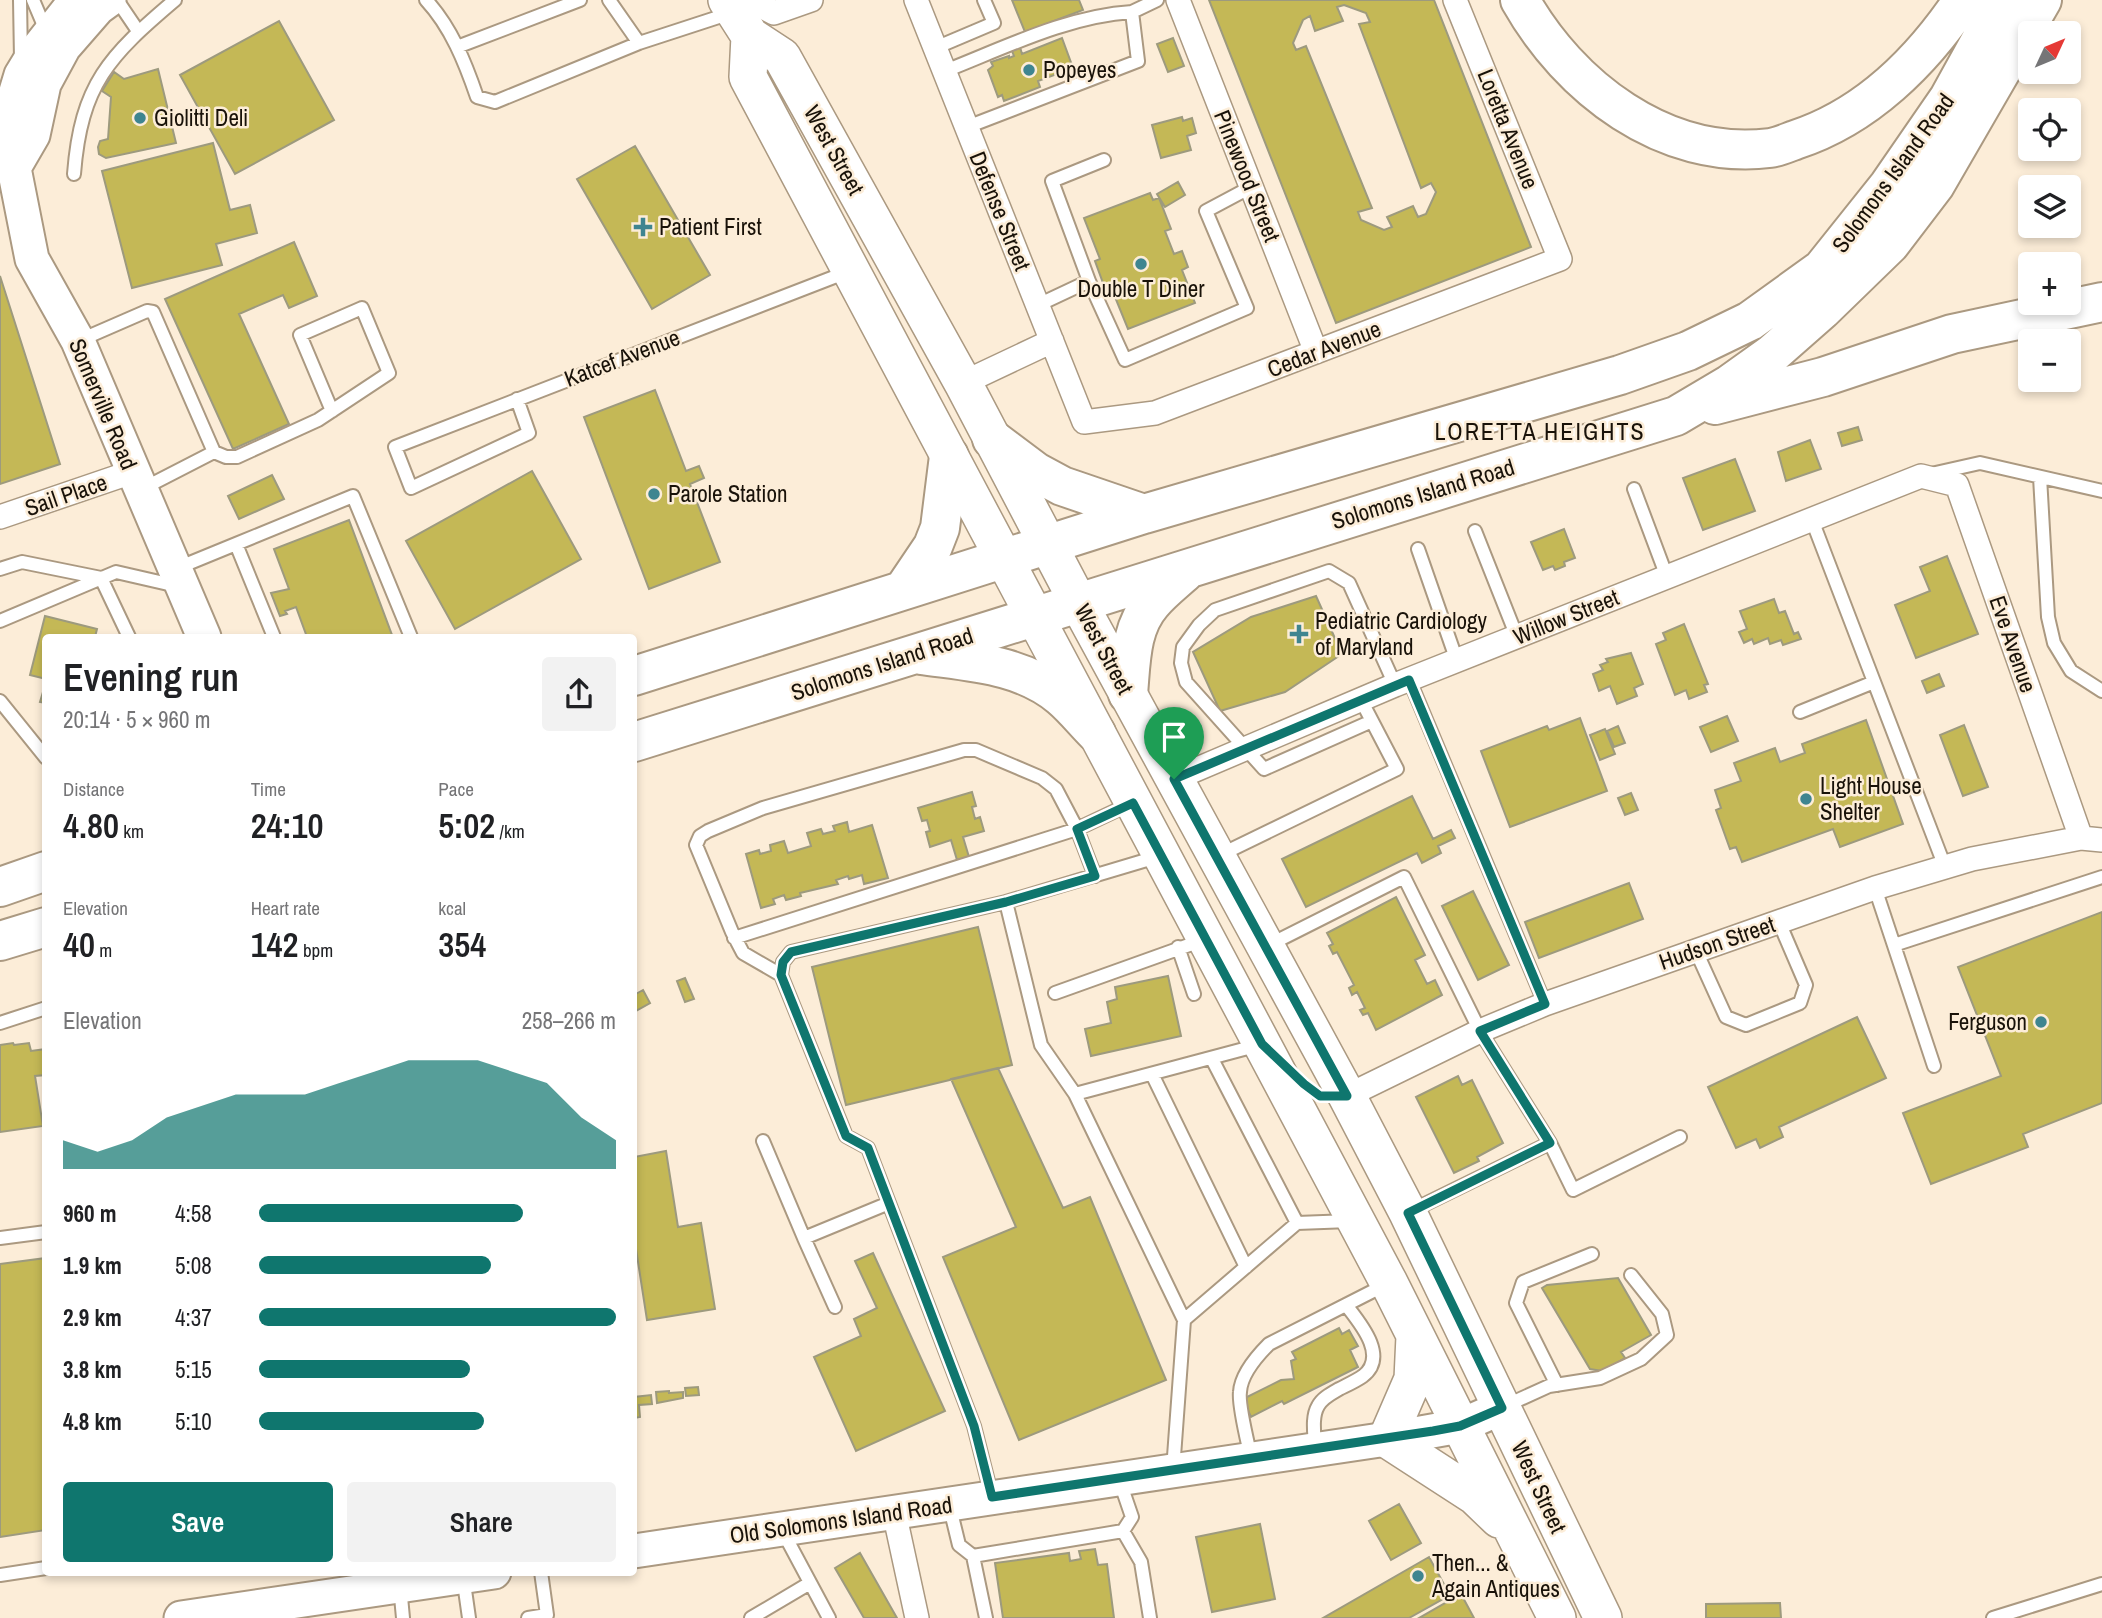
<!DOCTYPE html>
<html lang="en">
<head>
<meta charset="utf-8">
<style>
  body { margin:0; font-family:"Archivo Narrow",sans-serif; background:#f2f2f2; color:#202124; height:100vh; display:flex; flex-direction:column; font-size:26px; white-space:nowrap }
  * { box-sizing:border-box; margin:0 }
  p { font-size:23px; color:#757577 }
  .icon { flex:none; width:38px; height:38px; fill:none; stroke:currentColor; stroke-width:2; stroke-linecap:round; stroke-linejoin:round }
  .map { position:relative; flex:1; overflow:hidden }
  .panel { position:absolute; left:42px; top:634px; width:595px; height:942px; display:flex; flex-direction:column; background:#fff; border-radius:7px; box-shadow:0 4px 10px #0003 }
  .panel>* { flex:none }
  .needle { width:46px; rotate:46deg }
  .buttons { position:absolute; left:2018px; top:21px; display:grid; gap:14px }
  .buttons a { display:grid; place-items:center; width:63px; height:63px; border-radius:7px; background:#fff; box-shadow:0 4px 10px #0003; font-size:35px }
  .pin { position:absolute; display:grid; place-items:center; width:60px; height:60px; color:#fff; margin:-72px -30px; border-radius:50% 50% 50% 0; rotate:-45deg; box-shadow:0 0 7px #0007 }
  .pin .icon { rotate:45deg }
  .round { display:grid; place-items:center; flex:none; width:74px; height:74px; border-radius:7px; background:#f2f2f2 }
  .overview { display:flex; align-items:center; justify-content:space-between; height:119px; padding:0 21px }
  h1 { font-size:38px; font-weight:600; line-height:52px }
  .figures { display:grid; grid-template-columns:repeat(3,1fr); gap:10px; height:119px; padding:7px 21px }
  .figures div { display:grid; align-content:center }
  .figures b { font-size:35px; font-weight:600 }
  .figures small { font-size:19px; font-weight:400 }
  .figures p { font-size:19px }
  .chart { height:196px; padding:14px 21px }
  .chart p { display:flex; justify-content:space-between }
  .chart svg { width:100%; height:126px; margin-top:7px; fill:#0f766e; opacity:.7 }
  .button { display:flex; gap:14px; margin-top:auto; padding:14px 21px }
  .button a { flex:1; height:80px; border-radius:7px; background:#0f766e; color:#fff; font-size:28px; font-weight:600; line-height:80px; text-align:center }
  .button a+a { background:#f2f2f2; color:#202124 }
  ul { padding:0 21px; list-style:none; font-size:23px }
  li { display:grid; grid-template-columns:112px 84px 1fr; align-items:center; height:52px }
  li i { height:18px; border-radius:9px; background:#0f766e }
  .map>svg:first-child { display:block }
  .building { fill:#c4b856; stroke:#9d9a7e; stroke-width:2; fill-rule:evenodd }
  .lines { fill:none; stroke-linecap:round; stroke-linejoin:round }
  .lane-casing { stroke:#ab9981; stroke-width:16 }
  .street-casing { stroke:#ab9981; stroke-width:26 }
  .secondary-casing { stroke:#ab9981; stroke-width:37 }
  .primary-casing { stroke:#ab9981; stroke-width:40 }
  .highway-casing { stroke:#ab9981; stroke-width:42 }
  .lane { stroke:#fff; stroke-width:12 }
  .street { stroke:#fff; stroke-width:23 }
  .secondary { stroke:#fff; stroke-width:33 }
  .primary { stroke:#fff; stroke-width:37 }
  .highway { stroke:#fff; stroke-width:38 }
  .route-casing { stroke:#fff; stroke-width:14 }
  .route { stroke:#0f766e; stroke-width:9 }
  .poi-dot { fill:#3f8590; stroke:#fcedd8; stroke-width:2.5 }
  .labels { text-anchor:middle; stroke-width:5; stroke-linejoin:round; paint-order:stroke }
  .poi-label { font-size:23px; fill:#191209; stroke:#fcedd8; text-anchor:start }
  .street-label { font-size:23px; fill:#191209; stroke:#fcedd8 }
  .neighbourhood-label { font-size:24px; letter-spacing:2px; fill:#191209; stroke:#fcedd8 }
</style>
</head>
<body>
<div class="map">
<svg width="2102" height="1618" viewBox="0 0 2102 1618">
  <rect width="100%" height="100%" fill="#fcedd8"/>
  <path class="building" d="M1012 0H1079L1083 10 1025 32Z
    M1209 0H1434L1531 247 1336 323ZM1344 5 1366 13 1370 22 1359 24 1421 188 1431 183 1436 192 1426 214 1418 217 1413 206 1387 217 1392 227 1384 230 1361 220 1358 212 1372 208 1306 46 1296 50 1293 43 1303 20 1310 16 1315 31 1343 21 1337 7Z
    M279 21 334 120 235 174 180 75Z
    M1062 38 1073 68 1038 81 1040 87 1004 101 1002 95 998 97 988 70 993 66 991 62 1009 56V58L1014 56 1012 51 1020 47 1022 54Z
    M1173 38 1184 66 1168 72 1157 44Z
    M158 69 176 143 106 158 99 154 98 147 100 141 108 139 111 97 102 91 114 72 124 79Z
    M1182 117 1183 121 1192 118 1196 133 1187 136 1191 150 1161 158 1152 125Z
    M213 143 230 210 250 205 257 233 216 244 222 265 132 288 102 171Z
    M635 146 710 275 652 309 577 179Z
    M1178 182 1185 195 1165 207 1157 194Z
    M1150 193 1153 200 1159 198 1171 229 1165 231 1174 254 1182 251 1188 267 1182 270 1195 303 1128 329 1113 292 1107 294 1095 261 1100 259 1084 218Z
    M294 242 317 296 289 308 283 295 239 314 289 424 233 449 165 299Z
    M0 276 60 464 0 484Z
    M655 390 686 471 699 466 704 478 690 484 720 562 649 589 584 417Z
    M1858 427 1862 440 1842 446 1838 433Z
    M1810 440 1821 469 1786 481 1778 452Z
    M1735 459 1755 511 1703 530 1683 478Z
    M532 471 581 559 455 629 406 541Z
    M272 475 284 499 239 519 228 496Z
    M349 520 392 635 387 637H307L296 607 285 611 287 614 280 616 271 593 289 589 274 549Z
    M1564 529 1575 558 1564 562 1565 566 1555 570 1553 566 1543 570 1531 542Z
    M1947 556 1978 634 1916 658 1895 605 1930 591 1920 567Z
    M1316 596 1342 654 1285 692 1220 711 1193 652 1251 617Z
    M1774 599 1779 613 1785 611 1794 634 1798 632 1801 639 1783 645 1781 640 1770 644 1768 638 1754 644 1752 639 1744 643 1739 632 1747 629 1740 611Z
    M45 616 97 629 95 637H46V679L30 675Z
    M1684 624 1708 684 1704 685 1707 692 1689 699 1686 690 1675 695 1656 644 1666 640 1663 633Z
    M1631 653 1643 684 1634 688 1637 696 1617 704 1610 686 1599 691 1593 674 1603 670 1600 665 1608 662 1606 659Z
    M1939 674 1944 686 1927 693 1922 681Z
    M46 682V703L40 702Z
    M1727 716 1738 741 1711 752 1700 727Z
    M1580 718 1607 791 1510 827 1481 751 1547 726 1549 730Z
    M1866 720 1903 824 1840 847 1833 829 1742 862 1736 847 1730 849 1716 810 1721 808 1715 790 1741 781 1734 763 1775 748 1780 762 1805 753 1802 744Z
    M1964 725 1988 787 1963 796 1940 735Z
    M1618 726 1625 743 1614 747 1607 731Z
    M1605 729 1615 754 1600 760 1590 735Z
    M972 792 976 806 972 807 975 819 980 817 984 831 963 837 969 857 957 860 951 840 930 847 926 832 930 831 927 820 922 821 918 808Z
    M1631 793 1638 810 1625 815 1618 798Z
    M1412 796 1433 839 1451 830 1455 838 1438 846 1441 853 1422 863 1417 853 1306 907 1282 859Z
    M847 822 849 832 872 825 888 878 864 884 862 875 849 879 848 876 836 880 838 884 800 893 801 896 786 900 784 895 773 899 775 904 761 908 746 854 759 850 760 854 771 851 770 845 784 841 788 853 811 846 807 833 821 829 823 834 835 831 833 826Z
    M1629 883 1643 919 1539 958 1525 922Z
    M1473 891 1509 965 1478 980 1442 906Z
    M1396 897 1425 955 1415 960 1427 984 1435 980 1442 995 1376 1030 1368 1013 1363 1015 1360 1010 1365 1008 1357 992 1352 995 1349 988 1354 985 1337 952 1333 954 1329 946 1333 944 1327 933Z
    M2102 912V1103L2023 1134 2028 1147 1931 1184 1903 1113 2001 1076 1958 967Z
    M978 927 1012 1065 846 1105 812 967Z
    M1168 976 1181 1036 1091 1056 1085 1029 1111 1023 1107 1002 1117 999 1115 987Z
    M685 978 694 999 685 1002 677 981Z
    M643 990 650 1003 634 1012V995Z
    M1857 1017 1886 1078 1779 1127 1783 1137 1760 1148 1756 1139 1736 1148 1708 1087Z
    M13 1043 14 1045 29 1043 31 1051 46 1049V1075L35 1076 43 1126 0 1132V1045Z
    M998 1068 1063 1208 1090 1197 1166 1380 1019 1440 943 1257 1016 1227 951 1079Z
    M1458 1076 1462 1085 1472 1080 1503 1143 1477 1157 1479 1161 1454 1173 1416 1097Z
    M666 1151 678 1227 701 1223 715 1309 647 1320 634 1236V1157Z
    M873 1253 945 1411 856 1451 814 1357 861 1336 854 1319 877 1308 855 1261Z
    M46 1258V1530L0 1537V1264Z
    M1618 1278 1651 1335 1621 1352 1625 1358 1602 1371 1590 1369 1542 1288 1547 1285Z
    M1339 1328 1342 1334 1349 1330 1358 1346 1350 1350 1358 1367 1284 1404 1282 1401 1251 1417 1243 1399 1281 1380 1294 1379 1291 1361 1296 1359 1292 1352Z
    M698 1387 699 1395 686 1396 685 1388Z
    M669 1391V1393L683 1392V1398L657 1403 656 1392Z
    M651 1395 652 1404 639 1405 640 1417 634 1418V1397Z
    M1399 1504 1421 1543 1391 1560 1369 1521Z
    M1260 1524 1275 1599 1212 1612 1196 1537Z
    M1095 1549 1098 1565 1107 1564 1114 1618H1003L995 1563 1069 1553 1070 1561 1081 1559 1079 1551Z
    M860 1553 893 1611 897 1618H864L835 1568Z
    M1429 1557 1450 1595 1409 1618H1323Z
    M1461 1594 1474 1618H1419Z
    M1780 1603 1781 1618H1706V1604Z"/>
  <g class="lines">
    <defs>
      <path id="lane" d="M20 0 21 59
        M33 0 47 33
        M117 0 138 31
        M426 0C451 27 465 62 477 97L495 102 639 43 731 13
        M609 0 639 43
        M1132 12 1157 0
        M457 47 580 0
        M935 48 994 23 984 0
        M945 71C1004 48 1067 16 1132 12L1138 61 967 127
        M74 174C81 84 109 56 175 0
        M1089 281 1052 181 1104 160
        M1038 305 1089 281 1125 360 1247 308 1206 211 1251 187
        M78 341 147 311 153 312 214 452
        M517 399 529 433 411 488 395 447 847 272
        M1931 474 1980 463 2102 491
        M2040 477 2048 617 2054 643 2071 671 2102 691
        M144 488 214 452 226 457H237L318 420 389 373 362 308 300 335 332 411
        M1634 489 1667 577
        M1812 520 1945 867
        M1475 531 1517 637
        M236 544 353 496 411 637
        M1418 549 1457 661
        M0 569 22 562 101 578
        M175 569 236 544 274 637
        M101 578 129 637
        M0 621 116 572 177 586
        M1409 679 1545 1004
        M0 701 46 758
        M1800 712 1874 682
        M1372 721 1264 769 1186 682 1181 663 1183 647 1199 625 1215 610 1329 571 1349 583 1395 685
        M1220 855 1397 769 1361 700
        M1160 856 1006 902 1041 1045 1075 1094 1184 1320 1173 1470
        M1875 888 1934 1066
        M734 938 1077 829 1132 803
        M1269 945 1404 877 1480 1031 1550 1143 1409 1212
        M1894 945 2102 877
        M1178 947 1194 994
        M1696 951 1726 1017 1746 1025 1800 1003 1806 985 1779 922
        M781 975 743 953 732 932 696 845 700 836 708 831 763 808 964 750H976L1042 778 1056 789 1077 829 1095 876
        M1055 993 1203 940
        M0 1023 46 1008
        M1212 1059 1297 1223 1350 1221
        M1152 1074 1246 1267
        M1075 1094 1259 1045
        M763 1141 804 1238 889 1203
        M1550 1143 1573 1190 1680 1137
        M0 1238 46 1232
        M804 1238 835 1307
        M1184 1320 1297 1223
        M1557 1385 1516 1303 1523 1282 1592 1254
        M1505 1406 1549 1386 1600 1378 1641 1359 1667 1335 1662 1314 1631 1275
        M1315 1449C1315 1436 1311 1418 1318 1406 1322 1398 1332 1393 1339 1389 1347 1385 1356 1381 1363 1376 1389 1356 1359 1322 1346 1305
        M1251 1458C1248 1443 1238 1405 1240 1392 1241 1374 1257 1356 1269 1344L1385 1285
        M992 1497 974 1426 868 1148 846 1136 781 975 783 962 791 952 1006 902
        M949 1504 959 1545 973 1556 1123 1531 1132 1517 1119 1479
        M1123 1531 1141 1562 1150 1618
        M783 1532 829 1618
        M973 1556 986 1618
        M0 1575 46 1568
        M463 1576 469 1618
        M400 1586 403 1618
        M528 1618 547 1615 541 1572
        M751 1618 810 1583
        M1993 1618 2102 1584"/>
      <path id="street" d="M916 0 1084 422 1155 413 1560 259 1455 0
        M1178 0 1316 352
        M755 3 774 13 811 0
        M963 383 1052 341
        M0 517 132 472
        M1174 779 1395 685 1921 476 1957 485 2081 838
        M1347 1096 1480 1031 1545 1004 1875 888 1972 859 2081 838 2102 840
        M894 1512 917 1618"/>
      <path id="secondary" d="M76 0 35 52 21 75 11 108 14 168 32 259 78 341 204 637
        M15 166 33 135 44 84 64 47 98 8 109 0
        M634 1551 1387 1439 1460 1426 1501 1408
        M181 1618 494 1572"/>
      <path id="primary" d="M727 0 750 36 782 57 963 383 1078 602 1347 1096 1408 1213 1603 1618
        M750 36 748 77 1389 1283 1557 1618
        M1415 1336 1413 1379 1387 1439 1475 1496 1499 1519"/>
      <path id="highway" d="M1520 0C1569 87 1664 161 1770 148 1778 147 1787 143 1795 140 1866 117 1922 61 1963 0
        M1715 405 1823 377 1952 334 2102 302
        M992 439 1036 472 1062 486 1144 514
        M904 589 933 546 940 528 949 456
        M921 655C970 662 1022 664 1061 697 1074 708 1084 721 1096 733
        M634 676 1144 514 1620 375 1688 351 1750 321 1822 269 1889 185 1949 98 2003 0
        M1128 694C1131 662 1130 628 1152 603 1161 592 1174 582 1185 572
        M634 742 1676 416 1730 384 1772 354 1822 310 1890 244 1935 185 2042 0
        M0 887 46 871
        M0 941 46 927"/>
    </defs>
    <use href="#lane" class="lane-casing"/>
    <use href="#street" class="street-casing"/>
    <use href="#secondary" class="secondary-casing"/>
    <use href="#primary" class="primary-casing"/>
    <use href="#highway" class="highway-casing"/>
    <use href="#lane" class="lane"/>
    <use href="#street" class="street"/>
    <use href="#secondary" class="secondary"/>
    <use href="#primary" class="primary"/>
    <use href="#highway" class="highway"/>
  </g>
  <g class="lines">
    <defs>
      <path id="route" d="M1409 680 1545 1004 1480 1031 1550 1143 1408 1213 1502 1408 1460 1426 1433 1431 992 1497 974 1426 868 1148 846 1136 781 975 783 962 791 952 1006 902 1095 876 1077 829 1133 803 1262 1044 1304 1084 1320 1096H1347L1174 779Z"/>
    </defs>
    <use href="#route" class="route-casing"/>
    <use href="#route" class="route"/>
  </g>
  <g class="poi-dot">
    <circle cx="1029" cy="70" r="7"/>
    <circle cx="140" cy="118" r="7"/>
    <path d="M639.5 216.5h7v7h7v7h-7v7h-7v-7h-7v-7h7z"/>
    <circle cx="1141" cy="264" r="7"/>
    <circle cx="654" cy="494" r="7"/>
    <path d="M1295.5 623.5h7v7h7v7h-7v7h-7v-7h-7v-7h7z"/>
    <circle cx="1806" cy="799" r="7"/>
    <circle cx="2041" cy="1022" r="7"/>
    <circle cx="1418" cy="1576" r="7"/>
  </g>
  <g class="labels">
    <g class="poi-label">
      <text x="1043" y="78">Popeyes</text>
      <text x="154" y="126">Giolitti Deli</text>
      <text x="659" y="235">Patient First</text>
      <text x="1141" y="297" text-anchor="middle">Double T Diner</text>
      <text x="668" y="502">Parole Station</text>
      <text x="1315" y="629">Pediatric Cardiology<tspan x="1315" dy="26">of Maryland</tspan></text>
      <text x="1820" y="794">Light House<tspan x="1820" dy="26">Shelter</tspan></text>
      <text x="2027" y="1030" text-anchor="end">Ferguson</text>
      <text x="1432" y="1571">Then... &amp;<tspan x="1432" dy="26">Again Antiques</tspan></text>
    </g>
    <g class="street-label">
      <text transform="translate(1508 129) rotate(68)" y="8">Loretta Avenue</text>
      <text transform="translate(834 150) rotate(61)" y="8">West Street</text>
      <text transform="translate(1893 173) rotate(-54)" y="8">Solomons Island Road</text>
      <text transform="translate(1247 176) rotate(68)" y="8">Pinewood Street</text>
      <text transform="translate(1000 211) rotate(68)" y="8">Defense Street</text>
      <text transform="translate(1324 349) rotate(-21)" y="8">Cedar Avenue</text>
      <text transform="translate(622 358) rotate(-21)" y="8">Katcef Avenue</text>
      <text transform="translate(103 404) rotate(67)" y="8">Somerville Road</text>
      <text transform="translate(1423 494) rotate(-17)" y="8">Solomons Island Road</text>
      <text transform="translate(66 495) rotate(-19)" y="8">Sail Place</text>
      <text transform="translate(1566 617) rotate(-22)" y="8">Willow Street</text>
      <text transform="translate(2013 644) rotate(71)" y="8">Eve Avenue</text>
      <text transform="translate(1104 649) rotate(62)" y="8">West Street</text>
      <text transform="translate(882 664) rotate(-18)" y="8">Solomons Island Road</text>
      <text transform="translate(1717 943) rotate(-19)" y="8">Hudson Street</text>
      <text transform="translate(1539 1487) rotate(65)" y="8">West Street</text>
      <text transform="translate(841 1520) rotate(-8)" y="8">Old Solomons Island Road</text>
    </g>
    <g class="neighbourhood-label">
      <text x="1540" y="440">LORETTA HEIGHTS</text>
    </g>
  </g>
</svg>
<div class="buttons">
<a><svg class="needle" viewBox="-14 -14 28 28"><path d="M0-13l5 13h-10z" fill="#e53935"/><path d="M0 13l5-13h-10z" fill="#757577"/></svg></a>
<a><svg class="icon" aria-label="locate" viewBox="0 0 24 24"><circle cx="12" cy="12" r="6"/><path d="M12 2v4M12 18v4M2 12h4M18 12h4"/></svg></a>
<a><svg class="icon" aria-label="layers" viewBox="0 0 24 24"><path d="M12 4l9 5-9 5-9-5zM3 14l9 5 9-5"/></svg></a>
<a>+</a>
<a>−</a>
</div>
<div class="pin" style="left:1174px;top:779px;background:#1e9e55"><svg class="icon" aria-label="arrive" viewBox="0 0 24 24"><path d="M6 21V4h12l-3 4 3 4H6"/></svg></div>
<section class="panel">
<div class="overview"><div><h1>Evening run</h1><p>20:14 · 5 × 960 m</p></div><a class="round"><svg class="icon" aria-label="share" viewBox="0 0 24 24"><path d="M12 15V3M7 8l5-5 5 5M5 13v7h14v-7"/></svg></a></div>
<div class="figures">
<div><p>Distance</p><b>4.80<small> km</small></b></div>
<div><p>Time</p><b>24:10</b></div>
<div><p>Pace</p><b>5:02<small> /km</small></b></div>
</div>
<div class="figures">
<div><p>Elevation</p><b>40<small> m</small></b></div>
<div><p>Heart rate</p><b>142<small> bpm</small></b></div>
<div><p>kcal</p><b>354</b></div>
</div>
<div class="chart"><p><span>Elevation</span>258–266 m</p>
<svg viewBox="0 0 160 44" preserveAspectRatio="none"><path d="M0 44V34L10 38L20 34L30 26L40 22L50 18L60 18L70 18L80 14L90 10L100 6L110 6L120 6L130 10L140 14L150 26L160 34V44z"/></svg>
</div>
<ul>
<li><b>960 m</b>4:58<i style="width:74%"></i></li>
<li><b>1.9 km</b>5:08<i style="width:65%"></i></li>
<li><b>2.9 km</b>4:37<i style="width:100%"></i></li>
<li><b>3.8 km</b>5:15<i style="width:59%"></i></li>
<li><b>4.8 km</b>5:10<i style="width:63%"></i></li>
</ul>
<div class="button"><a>Save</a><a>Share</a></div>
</section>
</div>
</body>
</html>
